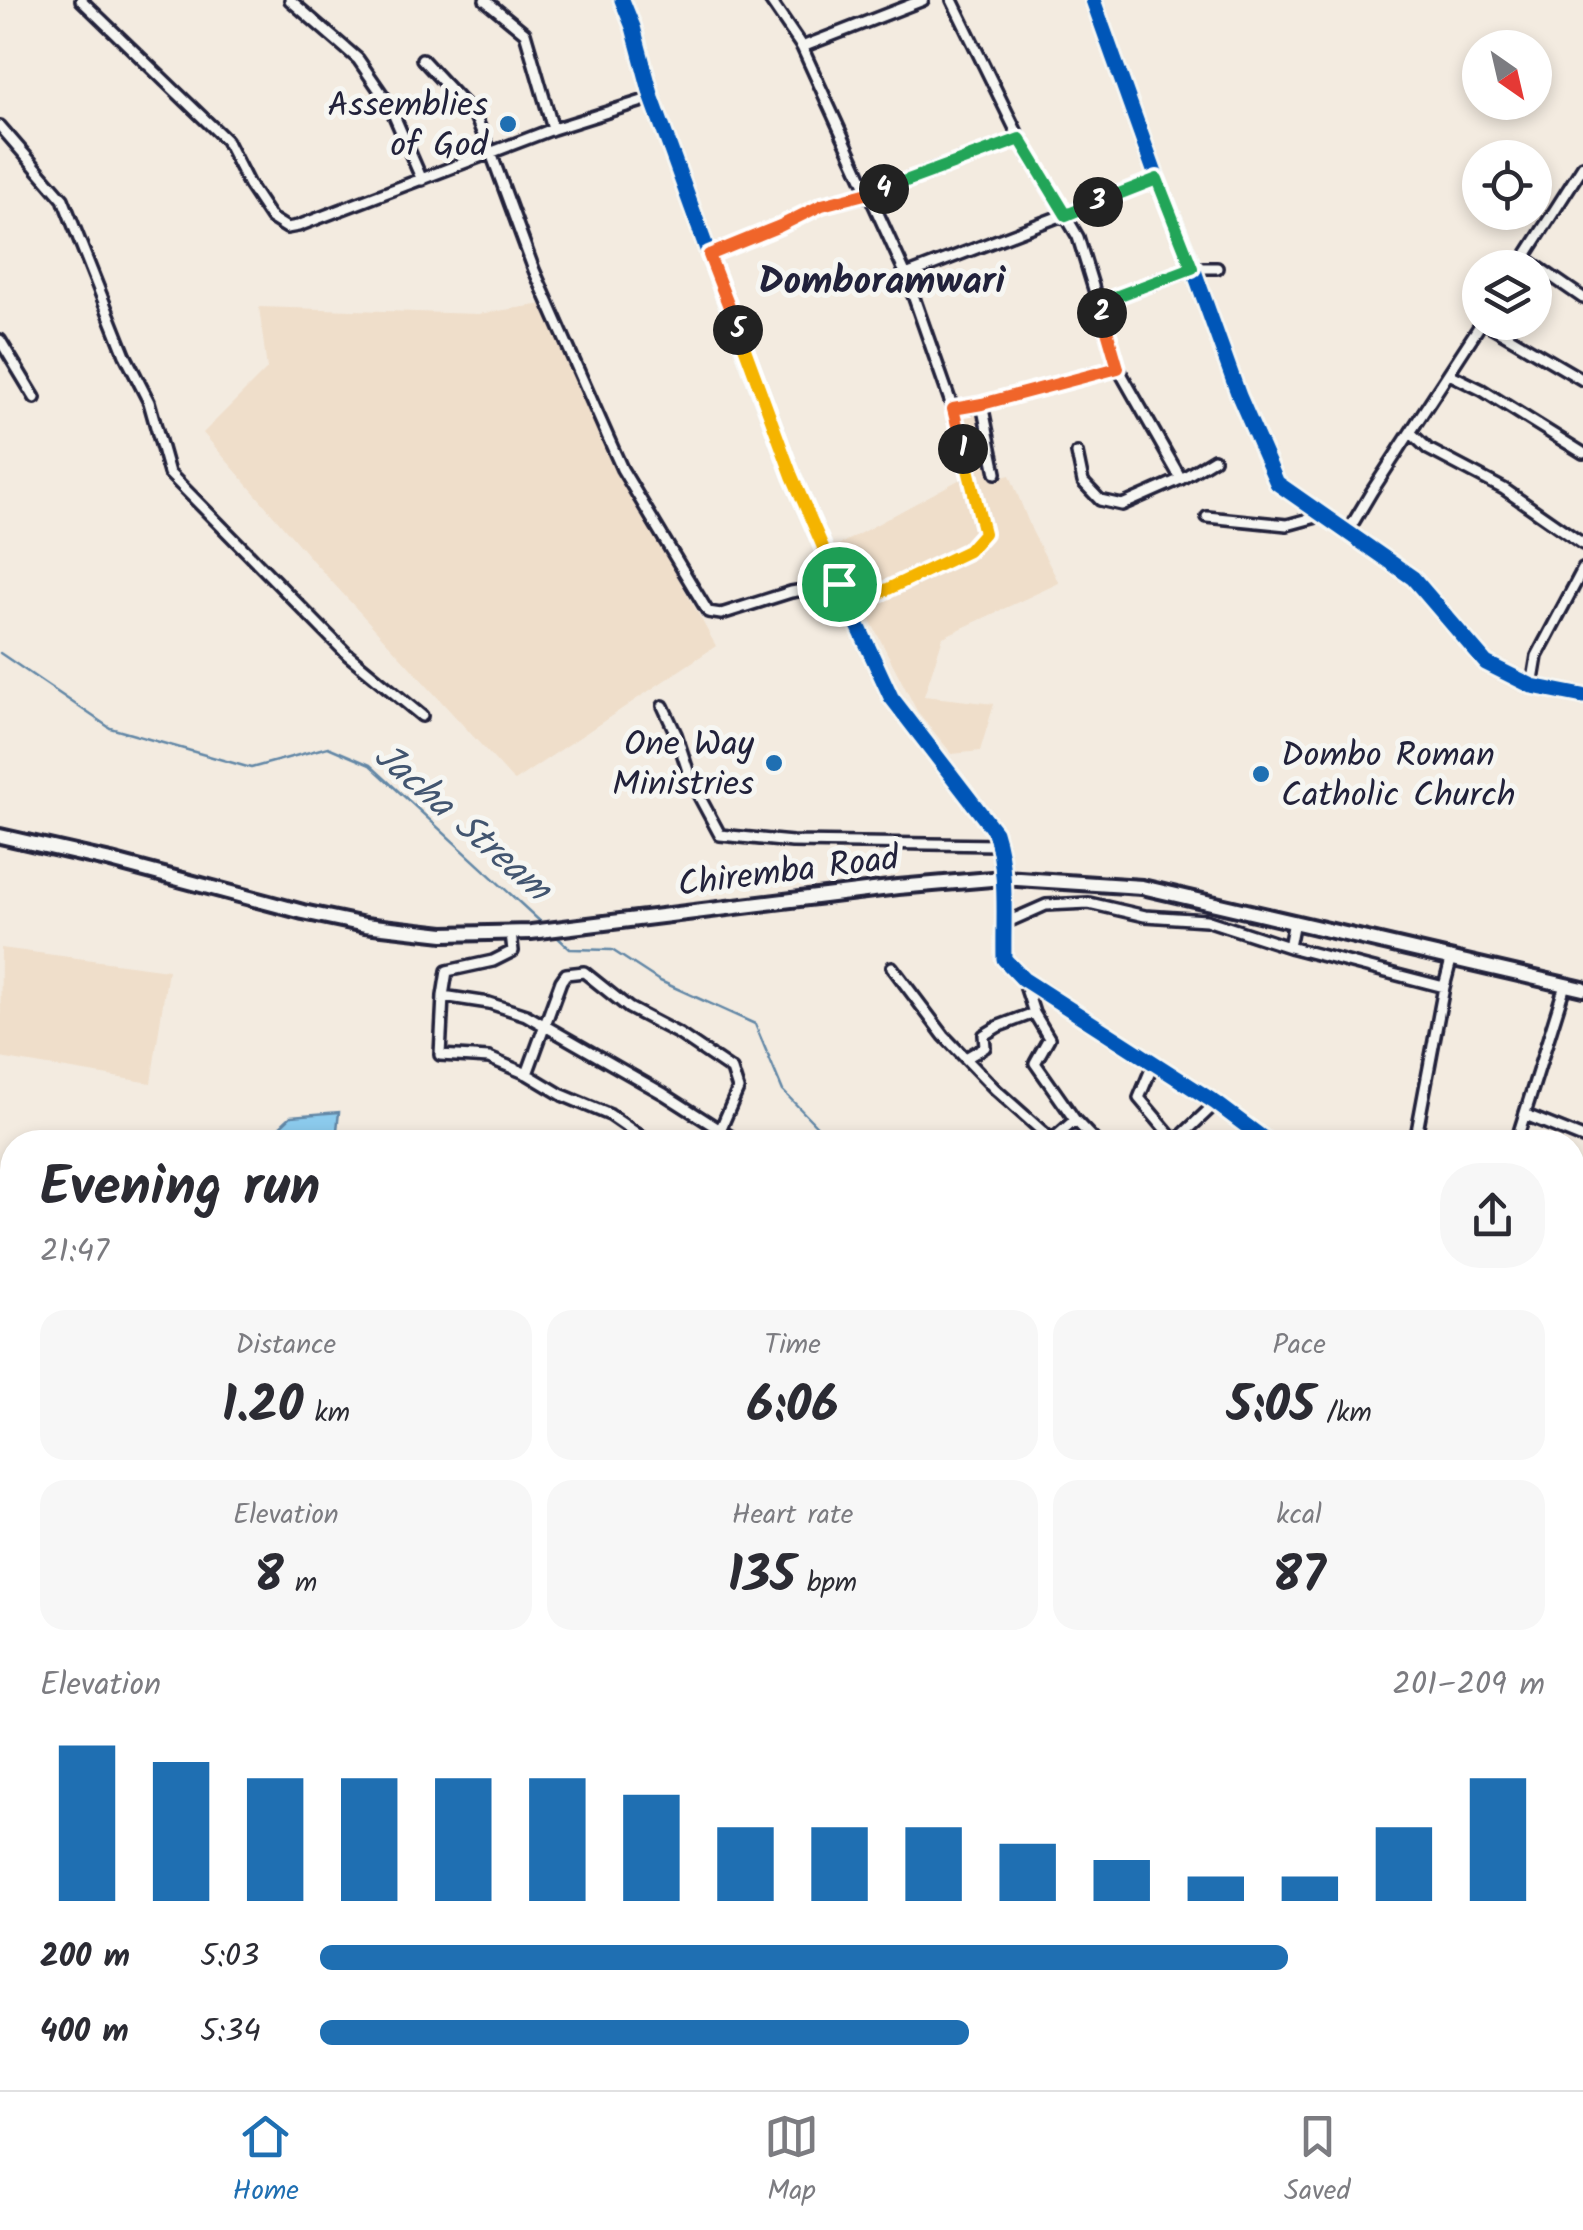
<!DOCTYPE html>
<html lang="en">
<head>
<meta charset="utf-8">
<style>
  body { margin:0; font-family:Kalam,sans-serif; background:#f7f7f7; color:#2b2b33; height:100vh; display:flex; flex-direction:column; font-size:38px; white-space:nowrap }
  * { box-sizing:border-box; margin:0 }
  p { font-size:32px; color:#7c7c81 }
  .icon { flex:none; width:55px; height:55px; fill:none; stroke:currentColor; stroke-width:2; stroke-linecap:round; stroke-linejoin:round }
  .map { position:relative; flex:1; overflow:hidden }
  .side { position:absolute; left:0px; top:1130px; width:1585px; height:960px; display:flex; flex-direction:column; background:#fff; border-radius:40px 40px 0 0; box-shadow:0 5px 15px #0003 }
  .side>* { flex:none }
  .needle { width:65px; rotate:146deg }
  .controls { position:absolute; left:1462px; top:30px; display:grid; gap:20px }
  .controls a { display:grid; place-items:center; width:90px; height:90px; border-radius:50%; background:#fff; box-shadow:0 5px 15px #0003; font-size:50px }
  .pin { position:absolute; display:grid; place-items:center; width:85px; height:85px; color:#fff; margin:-42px; border:5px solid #fff; border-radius:50%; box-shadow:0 2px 10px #0007 }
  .km { position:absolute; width:50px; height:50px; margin:-25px; border-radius:50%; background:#222; color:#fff; font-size:28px; line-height:50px; text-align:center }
  .round { display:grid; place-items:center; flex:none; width:105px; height:105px; border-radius:40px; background:#f7f7f7 }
  .overview { display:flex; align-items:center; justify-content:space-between; height:170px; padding:0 40px }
  h1 { font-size:55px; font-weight:600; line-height:75px }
  .stats { display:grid; grid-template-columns:repeat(3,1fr); gap:15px; height:170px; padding:10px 40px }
  .stats div { display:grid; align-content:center; border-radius:25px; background:#f7f7f7; text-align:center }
  .stats b { font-size:50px; font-weight:600 }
  .stats small { font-size:28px; font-weight:400 }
  .stats p { font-size:28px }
  .chart { height:280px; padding:20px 40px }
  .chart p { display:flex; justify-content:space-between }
  .chart svg { width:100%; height:180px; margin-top:10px; stroke:#1f6fb2; stroke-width:6 }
  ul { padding:0 40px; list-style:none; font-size:32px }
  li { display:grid; grid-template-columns:160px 120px 1fr; align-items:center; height:75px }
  li i { height:25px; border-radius:12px; background:#1f6fb2 }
  .tabs { display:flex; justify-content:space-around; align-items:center; height:140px; border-top:2px solid #e1e1e2; background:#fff; font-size:28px; color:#7c7c81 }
  .tabs a { display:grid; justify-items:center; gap:5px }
  .tabs .active { color:#1f6fb2 }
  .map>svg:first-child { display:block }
  .built { fill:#efdeca }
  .water { fill:#8ccbed; stroke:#6287a6; stroke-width:2.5 }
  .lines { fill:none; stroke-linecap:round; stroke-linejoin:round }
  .stream { stroke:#6287a6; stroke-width:2.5 }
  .minor-casing { stroke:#22223b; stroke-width:16 }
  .tertiary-casing { stroke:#22223b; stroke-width:19 }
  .secondary-casing { stroke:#22223b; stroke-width:20 }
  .minor { stroke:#f6f6f2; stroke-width:9 }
  .tertiary { stroke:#f6f6f2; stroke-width:11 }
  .secondary { stroke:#f6f6f2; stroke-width:12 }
  .cycleway-casing { stroke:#f6f6f2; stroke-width:21 }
  .cycleway { stroke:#0057b8; stroke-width:15 }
  .split-1-casing { stroke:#fff; stroke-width:20 }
  .split-2-casing { stroke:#fff; stroke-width:20 }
  .split-3-casing { stroke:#fff; stroke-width:20 }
  .split-4-casing { stroke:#fff; stroke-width:20 }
  .split-5-casing { stroke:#fff; stroke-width:20 }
  .split-6-casing { stroke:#fff; stroke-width:20 }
  .split-1 { stroke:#f5b400; stroke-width:12 }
  .split-2 { stroke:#f0652b; stroke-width:12 }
  .split-3 { stroke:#22a559; stroke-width:12 }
  .split-4 { stroke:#22a559; stroke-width:12 }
  .split-5 { stroke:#f0652b; stroke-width:12 }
  .split-6 { stroke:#f5b400; stroke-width:12 }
  .poi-dot { fill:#1f6fb2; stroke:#f6f6f2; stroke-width:4 }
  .labels { text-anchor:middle; stroke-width:10; stroke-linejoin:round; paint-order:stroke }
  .poi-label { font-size:35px; fill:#22223b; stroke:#f6f6f2; text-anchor:end }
  .street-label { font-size:35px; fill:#22223b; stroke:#f6f6f2 }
  .neighbourhood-label { font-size:38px; font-weight:bold; fill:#22223b; stroke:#f6f6f2 }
  .water-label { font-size:38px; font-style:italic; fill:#425570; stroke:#f6f6f2 }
</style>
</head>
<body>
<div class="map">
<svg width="1583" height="2090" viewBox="0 0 1583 2090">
  <rect width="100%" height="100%" fill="#f3ebe0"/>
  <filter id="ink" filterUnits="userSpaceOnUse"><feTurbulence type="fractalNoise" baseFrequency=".01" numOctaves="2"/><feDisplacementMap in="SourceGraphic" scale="20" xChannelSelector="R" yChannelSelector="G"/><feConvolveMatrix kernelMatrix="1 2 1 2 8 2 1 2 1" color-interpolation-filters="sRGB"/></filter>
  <g filter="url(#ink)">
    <path class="built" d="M544 304 623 478 716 646 514 781 312 560 203 433 267 369 259 307 478 314Z
      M990 409 1002 477 1010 475 1032 531 1059 583 943 637 924 696 994 704 980 751 952 754 917 711 833 548 966 476 955 417Z
      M1 948 168 970 151 1083 0 1058Z
      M1131 2078H1413L1411 2090H1127Z"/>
    <path class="water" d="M339 1112 336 1139 284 1141 274 1132 291 1116Z"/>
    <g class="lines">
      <path class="stream" d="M0 653 110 728 251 768 328 747 370 765 544 925
        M554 934 570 949 612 950 658 980 755 1024 783 1091 832 1142
        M1572 1691 1583 1698"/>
      <defs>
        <path id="minor" d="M81 0 226 140 249 185 271 218 287 228 298 226 553 129 652 98
          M290 0 358 59 389 104 422 180
          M485 0 525 33 553 129
          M770 0 802 47 906 275 953 409 984 533 968 551 850 607
          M952 0 1020 139 1078 237 1118 368 1181 479 1122 505 1100 500 1083 482 1077 453
          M1093 0 1157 179 1193 268 1239 396 1277 483 1413 578 1486 663 1532 686 1583 696
          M802 47 923 0
          M422 59 475 116 491 153 534 270 622 469 708 612 721 614 791 592 839 584
          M0 126 63 199 125 355 149 402 169 473 348 655 422 716
          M709 255 780 226 822 205 869 194 1020 139
          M1525 258 1583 298
          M1518 268 1583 166
          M906 275 1157 179
          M1099 303 1193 268H1217
          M1484 322 1583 380
          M0 340 35 398
          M1449 374 1482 390 1583 453
          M982 404 996 473
          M953 409 982 404 1118 368
          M1411 433 1428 449 1504 489 1583 544
          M1181 479 1214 459
          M1207 517 1287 525 1324 515
          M1347 533 1372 491 1482 322
          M1532 686 1537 656 1583 569
          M663 706 676 734 692 783 720 835 792 842 999 845
          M1003 878 1004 959 1023 979 1216 1103 1268 1142
          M1003 924 1046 905 1089 903 1145 916 1206 920 1289 947 1444 987
          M511 933 513 951 493 961 447 971 443 996 440 1055 489 1058 527 1074 562 1095 610 1115 649 1142
          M1289 947 1294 921
          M892 967 944 1036 995 1089 1052 1140
          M1023 979 1034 1013 1049 1038 1035 1063 1075 1120 1096 1142
          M443 996 489 1003 526 1015 664 1094 739 1142
          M966 1058 985 1047 984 1035 999 1026 1034 1013
          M1154 1062 1139 1098 1176 1142
          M527 1074 561 981 566 974 584 972 629 1008 679 1034 732 1070 738 1089 715 1142
          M1526 1115 1583 1138
          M1051 1141 1075 1120
          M1175 1142 1216 1103
          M1415 1142 1444 987 1451 960
          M1516 1142 1565 985
          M0 1336H12
          M1572 1386 1583 1394
          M0 1730 12 1750
          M1572 1947 1583 1952
          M566 2078 582 2090
          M982 2078 1015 2090
          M298 2090 304 2078
          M1111 2090 1115 2078"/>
        <path id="tertiary" d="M622 0 633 27 652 98 709 255 792 476 839 584 891 697 995 832 999 845 1003 878
          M0 1499 12 1500
          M1572 2077 1583 2081"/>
        <path id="secondary" d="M0 836 111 861 303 912 365 925 444 934 531 932 898 887 1003 878 1142 887 1583 989"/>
      </defs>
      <use href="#minor" class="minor-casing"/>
      <use href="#tertiary" class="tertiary-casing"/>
      <use href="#secondary" class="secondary-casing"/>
      <use href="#minor" class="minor"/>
      <use href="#tertiary" class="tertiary"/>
      <use href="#secondary" class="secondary"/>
      <defs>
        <path id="cycleway" d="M622 0 633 27 652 98 709 255 792 476 839 584 891 697 995 832C1008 872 1003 918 1004 959L1023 979 1216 1103 1268 1142
          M1093 0 1157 179 1193 268 1239 396 1277 483 1413 578 1486 663 1532 686 1583 696"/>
      </defs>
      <use href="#cycleway" class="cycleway-casing"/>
      <use href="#cycleway" class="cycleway"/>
    </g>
  </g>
  <g class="lines" filter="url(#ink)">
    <defs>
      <path id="split-1" d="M839 584 850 607 968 551 984 533 963 449"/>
      <path id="split-2" d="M963 449 953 409 982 404 1118 368 1102 313"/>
      <path id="split-3" d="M1098 202 1157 179 1192 268 1099 303 1102 313"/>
      <path id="split-4" d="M884 189 1020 139 1066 215 1098 202"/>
      <path id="split-5" d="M738 330 709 255 780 226 822 205 884 189"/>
      <path id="split-6" d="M738 330 792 476 839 584"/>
    </defs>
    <use href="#split-1" class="split-1-casing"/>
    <use href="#split-2" class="split-2-casing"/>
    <use href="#split-3" class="split-3-casing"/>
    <use href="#split-4" class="split-4-casing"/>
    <use href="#split-5" class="split-5-casing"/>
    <use href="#split-6" class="split-6-casing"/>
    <use href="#split-1" class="split-1"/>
    <use href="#split-2" class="split-2"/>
    <use href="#split-3" class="split-3"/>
    <use href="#split-4" class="split-4"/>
    <use href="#split-5" class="split-5"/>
    <use href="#split-6" class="split-6"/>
  </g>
  <g class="poi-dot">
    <circle cx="508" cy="124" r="10"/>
    <circle cx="774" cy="763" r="10"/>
    <circle cx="1261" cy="774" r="10"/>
  </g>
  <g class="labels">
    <g class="poi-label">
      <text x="488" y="116">Assemblies<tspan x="488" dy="40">of God</tspan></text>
      <text x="754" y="755">One Way<tspan x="754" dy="40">Ministries</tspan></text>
      <text x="1281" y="766" text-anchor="start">Dombo Roman<tspan x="1281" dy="40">Catholic Church</tspan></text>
    </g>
    <g class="street-label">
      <text transform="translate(788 870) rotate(-7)" y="12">Chiremba Road</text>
    </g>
    <g class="neighbourhood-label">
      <text x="882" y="293">Domboramwari</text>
    </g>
    <g class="water-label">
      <text transform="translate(463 821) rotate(41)" y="13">Jacha Stream</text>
    </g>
  </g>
</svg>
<div class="controls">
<a><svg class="needle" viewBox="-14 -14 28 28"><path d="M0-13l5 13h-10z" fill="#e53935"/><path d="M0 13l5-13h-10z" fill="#7c7c81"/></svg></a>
<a><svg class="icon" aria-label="locate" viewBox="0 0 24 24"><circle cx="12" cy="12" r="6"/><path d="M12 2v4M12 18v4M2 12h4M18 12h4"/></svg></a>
<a><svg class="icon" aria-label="layers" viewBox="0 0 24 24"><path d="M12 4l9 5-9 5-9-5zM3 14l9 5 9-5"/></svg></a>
</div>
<div class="pin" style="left:839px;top:584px;background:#1e9e55"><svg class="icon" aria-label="arrive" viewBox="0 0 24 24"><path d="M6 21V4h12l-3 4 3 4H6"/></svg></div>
<b class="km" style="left:963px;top:449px">1</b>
<b class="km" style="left:1102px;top:313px">2</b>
<b class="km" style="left:1098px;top:202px">3</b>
<b class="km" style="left:884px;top:189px">4</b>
<b class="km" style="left:738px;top:330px">5</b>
<section class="side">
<div class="overview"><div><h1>Evening run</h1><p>21:47</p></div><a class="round"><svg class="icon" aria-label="share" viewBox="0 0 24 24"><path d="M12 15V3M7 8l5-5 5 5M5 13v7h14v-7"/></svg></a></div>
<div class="stats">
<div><p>Distance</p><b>1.20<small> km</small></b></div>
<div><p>Time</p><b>6:06</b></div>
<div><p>Pace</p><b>5:05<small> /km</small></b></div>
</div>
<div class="stats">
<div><p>Elevation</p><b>8<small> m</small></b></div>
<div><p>Heart rate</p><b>135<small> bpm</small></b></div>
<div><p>kcal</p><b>87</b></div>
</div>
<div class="chart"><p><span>Elevation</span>201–209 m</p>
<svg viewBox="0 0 160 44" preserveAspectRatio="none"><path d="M5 44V6M15 44V10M25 44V14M35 44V14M45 44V14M55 44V14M65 44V18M75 44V26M85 44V26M95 44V26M105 44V30M115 44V34M125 44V38M135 44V38M145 44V26M155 44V14"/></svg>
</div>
<ul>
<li><b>200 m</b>5:03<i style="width:79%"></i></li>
<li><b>400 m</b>5:34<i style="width:53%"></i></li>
</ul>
</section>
</div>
<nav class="tabs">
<a class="active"><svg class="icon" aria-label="home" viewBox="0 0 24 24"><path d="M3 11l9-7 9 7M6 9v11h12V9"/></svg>Home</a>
<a><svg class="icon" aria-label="map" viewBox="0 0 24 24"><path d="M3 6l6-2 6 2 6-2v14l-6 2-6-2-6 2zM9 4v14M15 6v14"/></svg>Map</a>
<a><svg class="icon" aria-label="saved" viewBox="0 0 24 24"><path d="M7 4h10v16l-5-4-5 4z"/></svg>Saved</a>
</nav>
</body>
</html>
